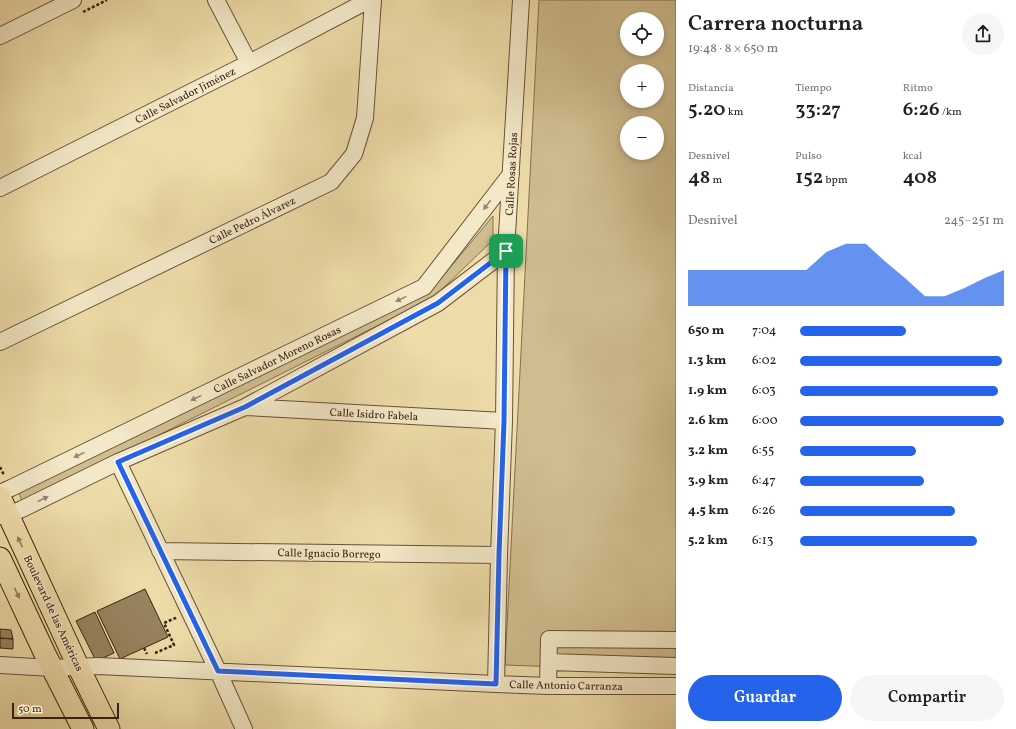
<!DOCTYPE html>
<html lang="es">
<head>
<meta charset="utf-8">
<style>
  body { margin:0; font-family:Vollkorn,serif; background:#f6f6f6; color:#202124; height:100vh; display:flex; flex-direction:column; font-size:15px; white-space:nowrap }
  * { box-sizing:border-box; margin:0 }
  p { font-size:13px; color:#757577 }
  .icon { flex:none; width:22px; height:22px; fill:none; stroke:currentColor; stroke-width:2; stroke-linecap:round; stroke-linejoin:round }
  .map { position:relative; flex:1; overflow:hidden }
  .details { display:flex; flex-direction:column; background:#fff; width:340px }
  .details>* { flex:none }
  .fabs { position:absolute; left:620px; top:12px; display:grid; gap:8px }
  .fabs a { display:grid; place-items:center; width:44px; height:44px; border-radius:50%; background:#fff; box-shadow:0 2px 6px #0003; font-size:20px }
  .scale { position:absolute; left:12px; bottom:10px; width:107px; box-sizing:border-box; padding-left:4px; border:2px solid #3c230f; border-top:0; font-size:11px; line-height:14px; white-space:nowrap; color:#3c230f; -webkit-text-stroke:3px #f3e8c7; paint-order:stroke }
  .pin { position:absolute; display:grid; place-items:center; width:34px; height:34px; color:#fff; margin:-17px; border-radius:8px; box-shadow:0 2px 6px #0006 }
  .round { display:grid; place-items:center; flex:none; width:42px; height:42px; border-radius:21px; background:#f6f6f6 }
  .summary { display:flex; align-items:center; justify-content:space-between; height:68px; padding:0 12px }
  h1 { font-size:22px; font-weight:600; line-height:30px }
  .figures { display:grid; grid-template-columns:repeat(3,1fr); gap:6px; height:68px; padding:4px 12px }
  .figures div { display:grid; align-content:center }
  .figures b { font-size:20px; font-weight:600 }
  .figures small { font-size:11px; font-weight:400 }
  .figures p { font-size:11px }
  .chart { height:112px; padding:8px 12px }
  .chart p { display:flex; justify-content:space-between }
  .chart svg { width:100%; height:72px; margin-top:4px; fill:#2563eb; opacity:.7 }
  .button { display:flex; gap:8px; margin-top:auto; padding:8px 12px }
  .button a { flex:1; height:46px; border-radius:24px; background:#2563eb; color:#fff; font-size:16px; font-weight:600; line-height:46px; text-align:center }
  .button a+a { background:#f6f6f6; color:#202124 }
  ul { padding:0 12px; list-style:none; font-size:13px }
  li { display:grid; grid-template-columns:64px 48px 1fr; align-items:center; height:30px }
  li i { height:10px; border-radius:5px; background:#2563eb }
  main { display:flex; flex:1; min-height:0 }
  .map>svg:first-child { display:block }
  .green { fill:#cfbd8f; stroke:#86704f; fill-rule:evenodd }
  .building { fill:#98835f; stroke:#3c230f }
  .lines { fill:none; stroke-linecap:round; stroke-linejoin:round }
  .minor-casing { stroke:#685136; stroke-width:18 }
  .major-casing { stroke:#3c230f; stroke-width:23 }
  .path { stroke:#3c230f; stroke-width:2.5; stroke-dasharray:3 2; stroke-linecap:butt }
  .minor { stroke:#f3e8c7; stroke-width:16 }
  .major { stroke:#eddca9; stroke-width:21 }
  .oneway { fill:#98866b }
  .oneway2 { fill:#94805c }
  .route-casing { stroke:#fff; stroke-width:8 }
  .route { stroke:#2563eb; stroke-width:5 }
  .labels { text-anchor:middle; stroke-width:3; stroke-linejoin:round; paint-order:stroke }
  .street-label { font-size:11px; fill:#3c230f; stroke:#f3e8c7 }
</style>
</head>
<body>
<main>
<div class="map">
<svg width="676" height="729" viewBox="0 0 676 729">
  <rect width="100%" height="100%" fill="#eddca9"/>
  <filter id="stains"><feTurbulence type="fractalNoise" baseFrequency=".005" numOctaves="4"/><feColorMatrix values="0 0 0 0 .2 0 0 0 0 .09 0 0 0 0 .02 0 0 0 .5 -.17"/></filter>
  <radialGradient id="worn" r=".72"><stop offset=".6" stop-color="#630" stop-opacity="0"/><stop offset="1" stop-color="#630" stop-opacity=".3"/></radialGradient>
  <path class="green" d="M539 0H676V671L505 665ZM627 19H657V49H627ZM627 71H657V101H627ZM627 123H657V153H627Z
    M493 216V240L433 298 23 503 18 491 428 294Z"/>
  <path class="building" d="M145 589 168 637 120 659 97 611Z
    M95 612 114 653 96 661 76 621Z
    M0 629 11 630 13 639 0 638Z
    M0 638 13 639V649L0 648Z"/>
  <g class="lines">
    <defs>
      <path id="minor" d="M216 0 249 63
        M0 36 73 0
        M0 188 249 63 369 0
        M0 342 331 182 354 154 365 118 373 0
        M245 407 504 421
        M118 462 218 671 244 729
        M0 493 11 488 424 287 511 174
        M0 516 8 515 22 509 118 462 245 407 438 303 506 251
        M160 551 499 555
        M549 662 676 666
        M0 665 52 668 98 666 496 684 548 686H676
        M496 684 499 555 504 421 506 251 521 0
        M548 686 549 639 676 640"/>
      <path id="major" d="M0 497 78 666 109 729
        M0 558 45 654 83 729"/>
    </defs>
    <use href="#minor" class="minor-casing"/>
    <use href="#major" class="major-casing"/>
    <path class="path" d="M83 12 107 0
      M0 467 4 475
      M144 648 147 654
      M155 653 174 645 164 623 178 617"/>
    <use href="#minor" class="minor"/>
    <use href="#major" class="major"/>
  </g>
  <defs><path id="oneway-solid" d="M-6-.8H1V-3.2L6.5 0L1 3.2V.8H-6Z"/></defs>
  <g class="oneway">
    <use href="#oneway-solid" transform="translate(487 205) rotate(127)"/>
    <use href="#oneway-solid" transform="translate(401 299) rotate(154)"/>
    <use href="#oneway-solid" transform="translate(196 398) rotate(154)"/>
    <use href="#oneway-solid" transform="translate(79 455) rotate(154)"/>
    <use href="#oneway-solid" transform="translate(43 499) rotate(-26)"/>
  </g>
  <g class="oneway2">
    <use href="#oneway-solid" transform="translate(20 542) rotate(-115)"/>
    <use href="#oneway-solid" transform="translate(17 593) rotate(65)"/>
  </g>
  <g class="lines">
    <defs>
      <path id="route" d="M506 251 504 421 499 555 496 684 218 671 118 462 245 407 438 303Z"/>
    </defs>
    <use href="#route" class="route-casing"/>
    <use href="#route" class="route"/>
  </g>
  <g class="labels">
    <g class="street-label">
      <text transform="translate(185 95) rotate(-27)" y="4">Calle Salvador Jiménez</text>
      <text transform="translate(511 174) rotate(-87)" y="4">Calle Rosas Rojas</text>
      <text transform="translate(252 220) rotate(-26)" y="4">Calle Pedro Álvarez</text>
      <text transform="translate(277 359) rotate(-26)" y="4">Calle Salvador Moreno Rosas</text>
      <text transform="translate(374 414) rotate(3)" y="4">Calle Isidro Fabela</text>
      <text transform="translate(329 553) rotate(1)" y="4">Calle Ignacio Borrego</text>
      <text transform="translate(54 613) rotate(65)" y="4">Boulevard de las Américas</text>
      <text transform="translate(566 685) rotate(1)" y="4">Calle Antonio Carranza</text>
    </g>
  </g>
  <rect width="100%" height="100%" filter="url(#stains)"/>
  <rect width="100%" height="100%" fill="url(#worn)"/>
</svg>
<div class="fabs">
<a><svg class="icon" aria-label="locate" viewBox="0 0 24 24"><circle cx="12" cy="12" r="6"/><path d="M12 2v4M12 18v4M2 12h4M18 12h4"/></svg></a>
<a>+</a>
<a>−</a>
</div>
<div class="scale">50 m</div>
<div class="pin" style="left:506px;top:251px;background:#1e9e55"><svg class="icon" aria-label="arrive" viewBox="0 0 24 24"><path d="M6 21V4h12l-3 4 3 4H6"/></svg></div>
</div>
<section class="details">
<div class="summary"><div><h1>Carrera nocturna</h1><p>19:48 · 8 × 650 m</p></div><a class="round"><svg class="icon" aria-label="share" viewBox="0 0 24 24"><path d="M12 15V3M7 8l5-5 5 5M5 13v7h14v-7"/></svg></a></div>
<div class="figures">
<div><p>Distancia</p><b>5.20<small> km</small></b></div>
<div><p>Tiempo</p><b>33:27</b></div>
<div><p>Ritmo</p><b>6:26<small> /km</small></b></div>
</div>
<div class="figures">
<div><p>Desnivel</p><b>48<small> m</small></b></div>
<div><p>Pulso</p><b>152<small> bpm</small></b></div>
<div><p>kcal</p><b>408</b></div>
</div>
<div class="chart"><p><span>Desnivel</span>245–251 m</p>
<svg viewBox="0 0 160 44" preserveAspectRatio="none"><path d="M0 44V22L10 22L20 22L30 22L40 22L50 22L60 22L70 11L80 6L90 6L100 17L110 27L120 38L130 38L140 33L150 27L160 22V44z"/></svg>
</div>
<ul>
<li><b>650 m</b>7:04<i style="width:52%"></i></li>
<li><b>1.3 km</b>6:02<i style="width:99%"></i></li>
<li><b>1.9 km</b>6:03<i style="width:97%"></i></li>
<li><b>2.6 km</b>6:00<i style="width:100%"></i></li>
<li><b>3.2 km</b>6:55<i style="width:57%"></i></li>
<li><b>3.9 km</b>6:47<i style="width:61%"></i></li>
<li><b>4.5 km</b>6:26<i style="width:76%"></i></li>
<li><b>5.2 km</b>6:13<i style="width:87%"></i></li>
</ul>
<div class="button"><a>Guardar</a><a>Compartir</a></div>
</section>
</main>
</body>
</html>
